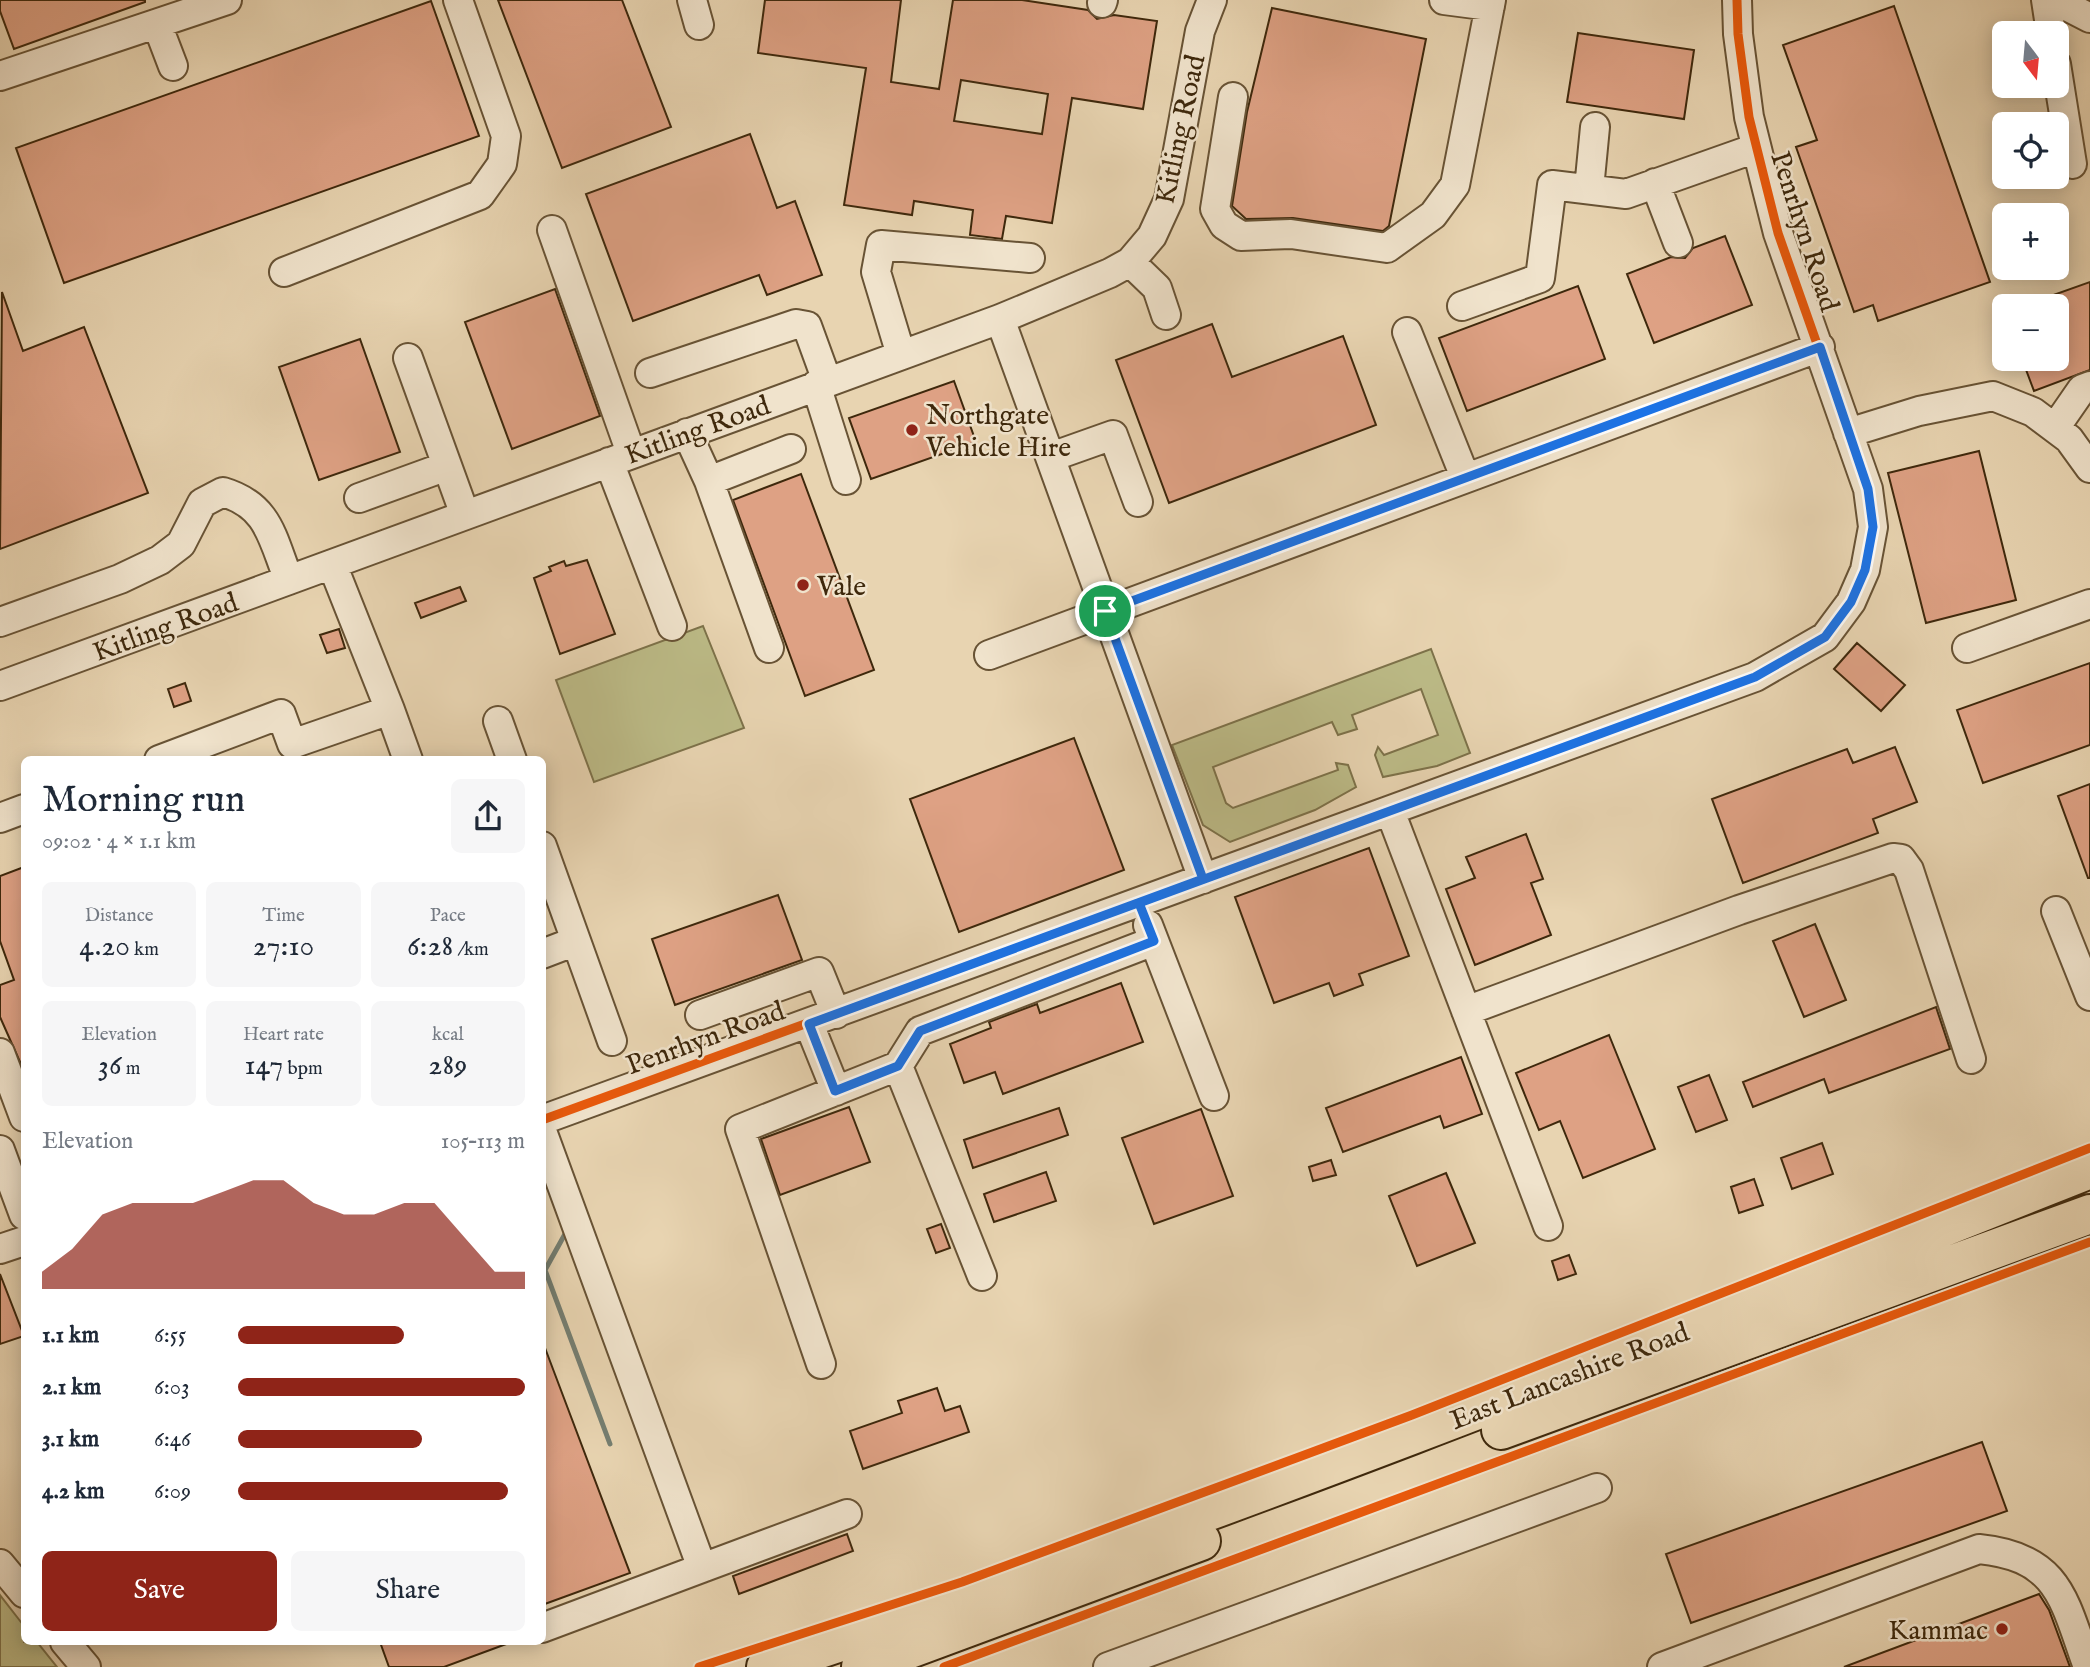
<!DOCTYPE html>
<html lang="en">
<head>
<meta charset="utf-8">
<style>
  body { margin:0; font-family:"IM FELL English",serif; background:#f6f6f7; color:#1f2937; height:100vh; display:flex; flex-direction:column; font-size:26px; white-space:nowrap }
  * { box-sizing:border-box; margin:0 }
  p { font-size:23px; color:#747a83 }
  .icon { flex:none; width:38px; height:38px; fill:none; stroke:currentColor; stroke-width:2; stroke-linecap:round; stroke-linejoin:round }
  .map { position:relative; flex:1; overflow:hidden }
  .side { position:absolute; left:21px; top:756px; width:525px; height:889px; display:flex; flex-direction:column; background:#fff; border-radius:10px; box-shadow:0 4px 18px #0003 }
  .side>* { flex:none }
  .needle { width:46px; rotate:164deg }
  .controls { position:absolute; left:1992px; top:21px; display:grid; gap:14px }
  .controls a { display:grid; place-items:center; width:77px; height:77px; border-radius:10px; background:#fff; box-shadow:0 4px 18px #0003; font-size:35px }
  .pin { position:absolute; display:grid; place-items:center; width:60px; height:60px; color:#fff; margin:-30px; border:4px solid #fff; border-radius:50%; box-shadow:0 2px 7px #0007 }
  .round { display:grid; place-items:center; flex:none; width:74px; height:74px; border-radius:10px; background:#f6f6f7 }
  .head { display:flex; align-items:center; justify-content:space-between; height:119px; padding:0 21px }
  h1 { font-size:38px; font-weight:600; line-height:52px }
  .stats { display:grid; grid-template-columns:repeat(3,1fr); gap:10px; height:119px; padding:7px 21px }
  .stats div { display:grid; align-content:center; border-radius:10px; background:#f6f6f7; text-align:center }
  .stats b { font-size:30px; font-weight:600 }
  .stats small { font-size:19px; font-weight:400 }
  .stats p { font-size:19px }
  .chart { height:196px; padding:14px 21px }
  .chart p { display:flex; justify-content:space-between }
  .chart svg { width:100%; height:126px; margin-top:7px; fill:#8f2418; opacity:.7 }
  .primary-button { display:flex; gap:14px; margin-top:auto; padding:14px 21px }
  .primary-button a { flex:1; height:80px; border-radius:10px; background:#8f2418; color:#fff; font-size:28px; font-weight:600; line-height:80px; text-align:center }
  .primary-button a+a { background:#f6f6f7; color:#1f2937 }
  ul { padding:0 21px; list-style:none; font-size:23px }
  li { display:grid; grid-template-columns:112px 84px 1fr; align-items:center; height:52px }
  li i { height:18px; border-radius:9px; background:#8f2418 }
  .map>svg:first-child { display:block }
  .green { fill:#bcbb87; stroke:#7d724a; stroke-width:2 }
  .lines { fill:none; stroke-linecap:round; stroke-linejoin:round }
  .stream { stroke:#757e71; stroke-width:5 }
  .building { fill:#dea184; stroke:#3e280c; stroke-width:2; fill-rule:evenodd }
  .minor-casing { stroke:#685335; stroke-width:32 }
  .highway-casing { stroke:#3e280c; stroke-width:42 }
  .minor { stroke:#f0e3cc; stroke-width:28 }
  .highway { stroke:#e8d4b1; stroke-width:38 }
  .cycleway-casing { stroke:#f0e3cc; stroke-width:13 }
  .cycleway { stroke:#e8590c; stroke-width:9 }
  .route-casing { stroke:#fff; stroke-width:14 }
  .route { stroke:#1a73e8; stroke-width:9 }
  .poi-dot { fill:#8f2418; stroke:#f0e3cc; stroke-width:2.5 }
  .labels { text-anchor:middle; stroke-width:5; stroke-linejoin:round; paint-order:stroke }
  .street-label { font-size:28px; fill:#3e280c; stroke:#f0e3cc }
  .poi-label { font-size:28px; fill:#3e280c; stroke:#f0e3cc; text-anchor:start }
</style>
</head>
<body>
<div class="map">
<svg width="2090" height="1667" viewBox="0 0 2090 1667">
  <rect width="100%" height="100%" fill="#e8d4b1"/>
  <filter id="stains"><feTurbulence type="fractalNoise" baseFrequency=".00286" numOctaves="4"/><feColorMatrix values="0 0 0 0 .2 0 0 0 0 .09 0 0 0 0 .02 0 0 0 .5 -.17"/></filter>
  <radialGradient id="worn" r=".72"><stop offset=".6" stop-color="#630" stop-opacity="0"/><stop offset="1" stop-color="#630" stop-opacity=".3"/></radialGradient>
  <path class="green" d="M703 626 744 728 594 782 556 680Z
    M1431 649 1470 753 1437 766 1383 777 1375 755 1378 747 1384 755 1438 735 1421 689 1352 715 1357 729 1338 735 1332 722 1213 767 1226 803 1233 808 1338 770 1336 763 1348 765 1356 787 1315 810 1230 842 1203 825 1172 745Z
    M0 1595 24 1626V1642H37L57 1667H0Z"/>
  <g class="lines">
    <path class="stream" d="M565 1234 545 1270 610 1444"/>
  </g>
  <path class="building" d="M0 0H145V2L14 49 0 11Z
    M498 0H622L671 127 562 168Z
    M765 0H901L891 82 939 89 953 0H1022L1088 10 1097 19 1114 15 1157 21 1143 109 1072 98 1052 223 1006 216 1002 239 970 235 973 210 914 201 912 215 844 205 866 68 758 53ZM961 80 1048 94 1042 134 954 121Z
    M431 1 479 136 64 283 16 148Z
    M1894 6 1990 282 1878 321 1873 305 1854 312 1796 147 1817 140 1783 45Z
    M1272 8 1426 39 1389 226 1383 231 1293 218 1246 219 1232 206 1247 112Z
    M1578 33 1694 50 1684 119 1567 102Z
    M750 134 777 208 795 201 822 275 767 295 759 275 633 321 586 194Z
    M1725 236 1752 305 1654 343 1627 274 1671 257 1685 258 1693 248Z
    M2090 282V370L2034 391 2022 359H2056V306L2028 304Z
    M1578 286 1605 359 1467 411 1439 338Z
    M555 289 600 416 512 449 465 322Z
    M2 292 23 351 84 327 148 493 0 549Z
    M1212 324 1232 377 1343 336 1376 425 1169 503 1116 360Z
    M360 339 400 452 319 480 279 367Z
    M954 381 976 442 871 479 849 418Z
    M1979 451 2016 600 1926 623 1888 473Z
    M801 474 874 670 805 696 733 500Z
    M587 560 615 634 560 654 534 578 551 571 549 567 564 561 566 566Z
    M460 587 466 601 421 618 415 603Z
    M339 629 345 648 327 653 320 635Z
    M1857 643 1905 685 1881 711 1834 669Z
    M2090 663V745L1983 783 1957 710Z
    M185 683 191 701 174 707 168 689Z
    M1074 738 1124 870 959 932 910 799Z
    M1895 747 1917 802 1873 819 1878 833 1743 883 1712 799 1847 749 1853 763Z
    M2090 784V878H2088L2058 796Z
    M1526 834 1543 879 1531 883 1551 935 1475 965 1446 889 1475 878 1466 857Z
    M1369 848 1409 956 1359 974 1363 985 1334 996 1329 983 1274 1003 1235 897Z
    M24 867V1071L0 1017V985L14 980 0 941V876Z
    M778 895 802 960 675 1005 652 939Z
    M1815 924 1846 1000 1804 1017 1773 941Z
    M1121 983 1143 1042 1003 1094 995 1072 964 1083 950 1044 991 1028 989 1022 1037 1004 1040 1013Z
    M1936 1007 1950 1049 1829 1093 1824 1079 1753 1107 1743 1082Z
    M1609 1035 1655 1149 1583 1178 1560 1121 1539 1130 1516 1073Z
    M1461 1057 1482 1114 1444 1128 1440 1116 1343 1152 1326 1108Z
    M1709 1075 1727 1120 1696 1132 1678 1087Z
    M849 1107 870 1162 780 1195 761 1139Z
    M1059 1108 1068 1135 973 1168 964 1140Z
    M1201 1109 1233 1196 1154 1224 1122 1138Z
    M1822 1143 1833 1174 1792 1189 1781 1158Z
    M1331 1160 1336 1175 1313 1181 1309 1167Z
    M1046 1172 1056 1201 994 1222 984 1194Z
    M1446 1173 1475 1243 1417 1266 1389 1196Z
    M1754 1179 1763 1205 1739 1213 1731 1187Z
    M941 1224 950 1248 936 1253 927 1229Z
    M1569 1255 1576 1274 1558 1280 1552 1261Z
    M0 1274 24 1336 0 1344Z
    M542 1340 630 1573 542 1605Z
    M937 1388 945 1411 960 1406 969 1432 863 1469 850 1431 902 1413 898 1401Z
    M1982 1442 2007 1511 1691 1623 1666 1554Z
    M847 1534 853 1551 739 1594 733 1576Z
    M2039 1594 2049 1610 2070 1667H1844Z
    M380 1642H508L509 1643 444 1667H389Z"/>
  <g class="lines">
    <defs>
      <path id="minor" d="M692 0 699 25
        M1444 0 1490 6
        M2046 0 2051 33
        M2055 0 2090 18
        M1102 3 1103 0
        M157 24 173 66
        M2056 64 2072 164
        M0 76 227 0
        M1233 97 1215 209 1224 225 1241 236 1291 234 1387 248 1433 215 1455 185 1491 0
        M1655 183 1678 243
        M1589 189 1595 127
        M552 230 631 453
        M1130 262 1157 288 1166 315
        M284 272 480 195 502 164 506 136 458 0
        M1462 306 1540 278 1552 185 1626 194 1756 148
        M1000 319 1203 879
        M1407 332 1465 477
        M901 355 876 272 881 245 1030 258
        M408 358 465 515
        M650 373 796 324 807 326 827 381
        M816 385 846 480
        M2055 428 2082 389 2090 386
        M687 433 709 481 769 648
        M1848 433 1919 411 1993 396 2033 412 2069 439 2090 468
        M1051 457 1113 435 1138 502
        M609 462 672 626
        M709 481 791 449
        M359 498 447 466
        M332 564 390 710
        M0 622 120 579 160 560 181 544 202 503 223 492C270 506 272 539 289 580
        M1967 648 2090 604
        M989 655 1820 347
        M0 686 1000 319 1110 273 1130 262 1152 236 1169 199 1200 31 1212 0
        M498 721 512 760
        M159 760 281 714 292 744 390 710 408 760
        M1390 811 1548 1226
        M0 818 24 809
        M542 846 612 1041
        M2056 911 2090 996
        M1148 925 1214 1096
        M542 954 576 941
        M1466 1011 1739 910 1893 858 1901 859 1909 870 1971 1059
        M700 1015 819 972 836 1014
        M809 1024 836 1091
        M0 1053 24 1117
        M898 1066 982 1276
        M542 1120 1755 677 1825 637 1851 602 1865 570 1873 527 1868 489 1778 233 1749 117 1738 34 1737 0
        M542 1131 702 1568 542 1628
        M0 1150 24 1215
        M0 1249 24 1241
        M821 1364 740 1129 898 1066 920 1031 1154 941
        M0 1564 24 1593
        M702 1568 847 1514
        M65 1642 86 1667
        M1108 1667 1597 1488
        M1662 1667 1979 1549C2060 1557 2064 1601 2088 1667"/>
      <path id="highway" d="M1501 1430 2090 1214
        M766 1667C1214 1518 1652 1343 2090 1169
        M861 1667 1201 1541"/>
    </defs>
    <use href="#minor" class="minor-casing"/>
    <use href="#highway" class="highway-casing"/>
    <use href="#minor" class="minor"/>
    <use href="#highway" class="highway"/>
    <defs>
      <path id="cycleway" d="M542 1120 1755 677 1825 637 1851 602 1865 570 1873 527 1868 489 1778 233 1749 117 1738 34 1737 0
        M699 1667 962 1582 1412 1415 2090 1148
        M944 1667 2090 1242"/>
    </defs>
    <use href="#cycleway" class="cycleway-casing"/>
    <use href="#cycleway" class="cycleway"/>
  </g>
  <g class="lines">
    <defs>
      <path id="route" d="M1105 611 1203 879 809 1024 835 1091 898 1066 920 1031 1154 941 1139 903 1755 677 1825 637 1851 602 1865 570 1873 527 1868 489 1820 347 1105 611"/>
    </defs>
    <use href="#route" class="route-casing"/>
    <use href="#route" class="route"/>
  </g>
  <g class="poi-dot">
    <circle cx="912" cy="430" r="7"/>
    <circle cx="803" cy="585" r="7"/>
    <circle cx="2002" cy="1629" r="7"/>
  </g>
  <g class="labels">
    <g class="street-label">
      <text transform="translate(1179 129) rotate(-78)" y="10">Kitling Road</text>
      <text transform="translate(1806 231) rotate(72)" y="10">Penrhyn Road</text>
      <text transform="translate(697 429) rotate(-20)" y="10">Kitling Road</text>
      <text transform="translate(165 626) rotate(-20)" y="10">Kitling Road</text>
      <text transform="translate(705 1037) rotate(-20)" y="10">Penrhyn Road</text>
      <text transform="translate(1569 1375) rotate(-21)" y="10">East Lancashire Road</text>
    </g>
    <g class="poi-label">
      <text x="926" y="424">Northgate<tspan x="926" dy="32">Vehicle Hire</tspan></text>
      <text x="817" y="595">Vale</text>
      <text x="1988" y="1639" text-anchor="end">Kammac</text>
    </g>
  </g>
  <rect width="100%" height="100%" filter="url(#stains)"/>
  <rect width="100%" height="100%" fill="url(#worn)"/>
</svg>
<div class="controls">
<a><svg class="needle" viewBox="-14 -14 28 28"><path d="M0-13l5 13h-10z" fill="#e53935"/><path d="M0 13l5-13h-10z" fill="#747a83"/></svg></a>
<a><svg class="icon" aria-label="locate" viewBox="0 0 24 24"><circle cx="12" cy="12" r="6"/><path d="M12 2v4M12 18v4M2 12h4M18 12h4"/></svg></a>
<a>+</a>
<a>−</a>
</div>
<div class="pin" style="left:1105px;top:611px;background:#1e9e55"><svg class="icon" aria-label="arrive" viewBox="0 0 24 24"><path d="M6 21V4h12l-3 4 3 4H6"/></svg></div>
<section class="side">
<div class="head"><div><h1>Morning run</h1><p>09:02 · 4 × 1.1 km</p></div><a class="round"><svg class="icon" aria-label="share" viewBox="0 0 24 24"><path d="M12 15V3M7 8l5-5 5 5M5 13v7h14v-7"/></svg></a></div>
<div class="stats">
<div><p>Distance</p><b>4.20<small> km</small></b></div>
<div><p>Time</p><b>27:10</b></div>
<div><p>Pace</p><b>6:28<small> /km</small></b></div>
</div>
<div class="stats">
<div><p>Elevation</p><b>36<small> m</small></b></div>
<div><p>Heart rate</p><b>147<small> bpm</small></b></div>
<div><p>kcal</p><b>289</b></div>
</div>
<div class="chart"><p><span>Elevation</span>105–113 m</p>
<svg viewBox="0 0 160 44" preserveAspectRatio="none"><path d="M0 44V38L10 30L20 18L30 14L40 14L50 14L60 10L70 6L80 6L90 14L100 18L110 18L120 14L130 14L140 26L150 38L160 38V44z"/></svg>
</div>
<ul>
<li><b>1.1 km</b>6:55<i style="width:58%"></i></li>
<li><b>2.1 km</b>6:03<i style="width:100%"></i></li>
<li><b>3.1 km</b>6:46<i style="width:64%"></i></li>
<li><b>4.2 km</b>6:09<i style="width:94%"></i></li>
</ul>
<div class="primary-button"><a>Save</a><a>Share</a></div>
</section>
</div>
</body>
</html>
